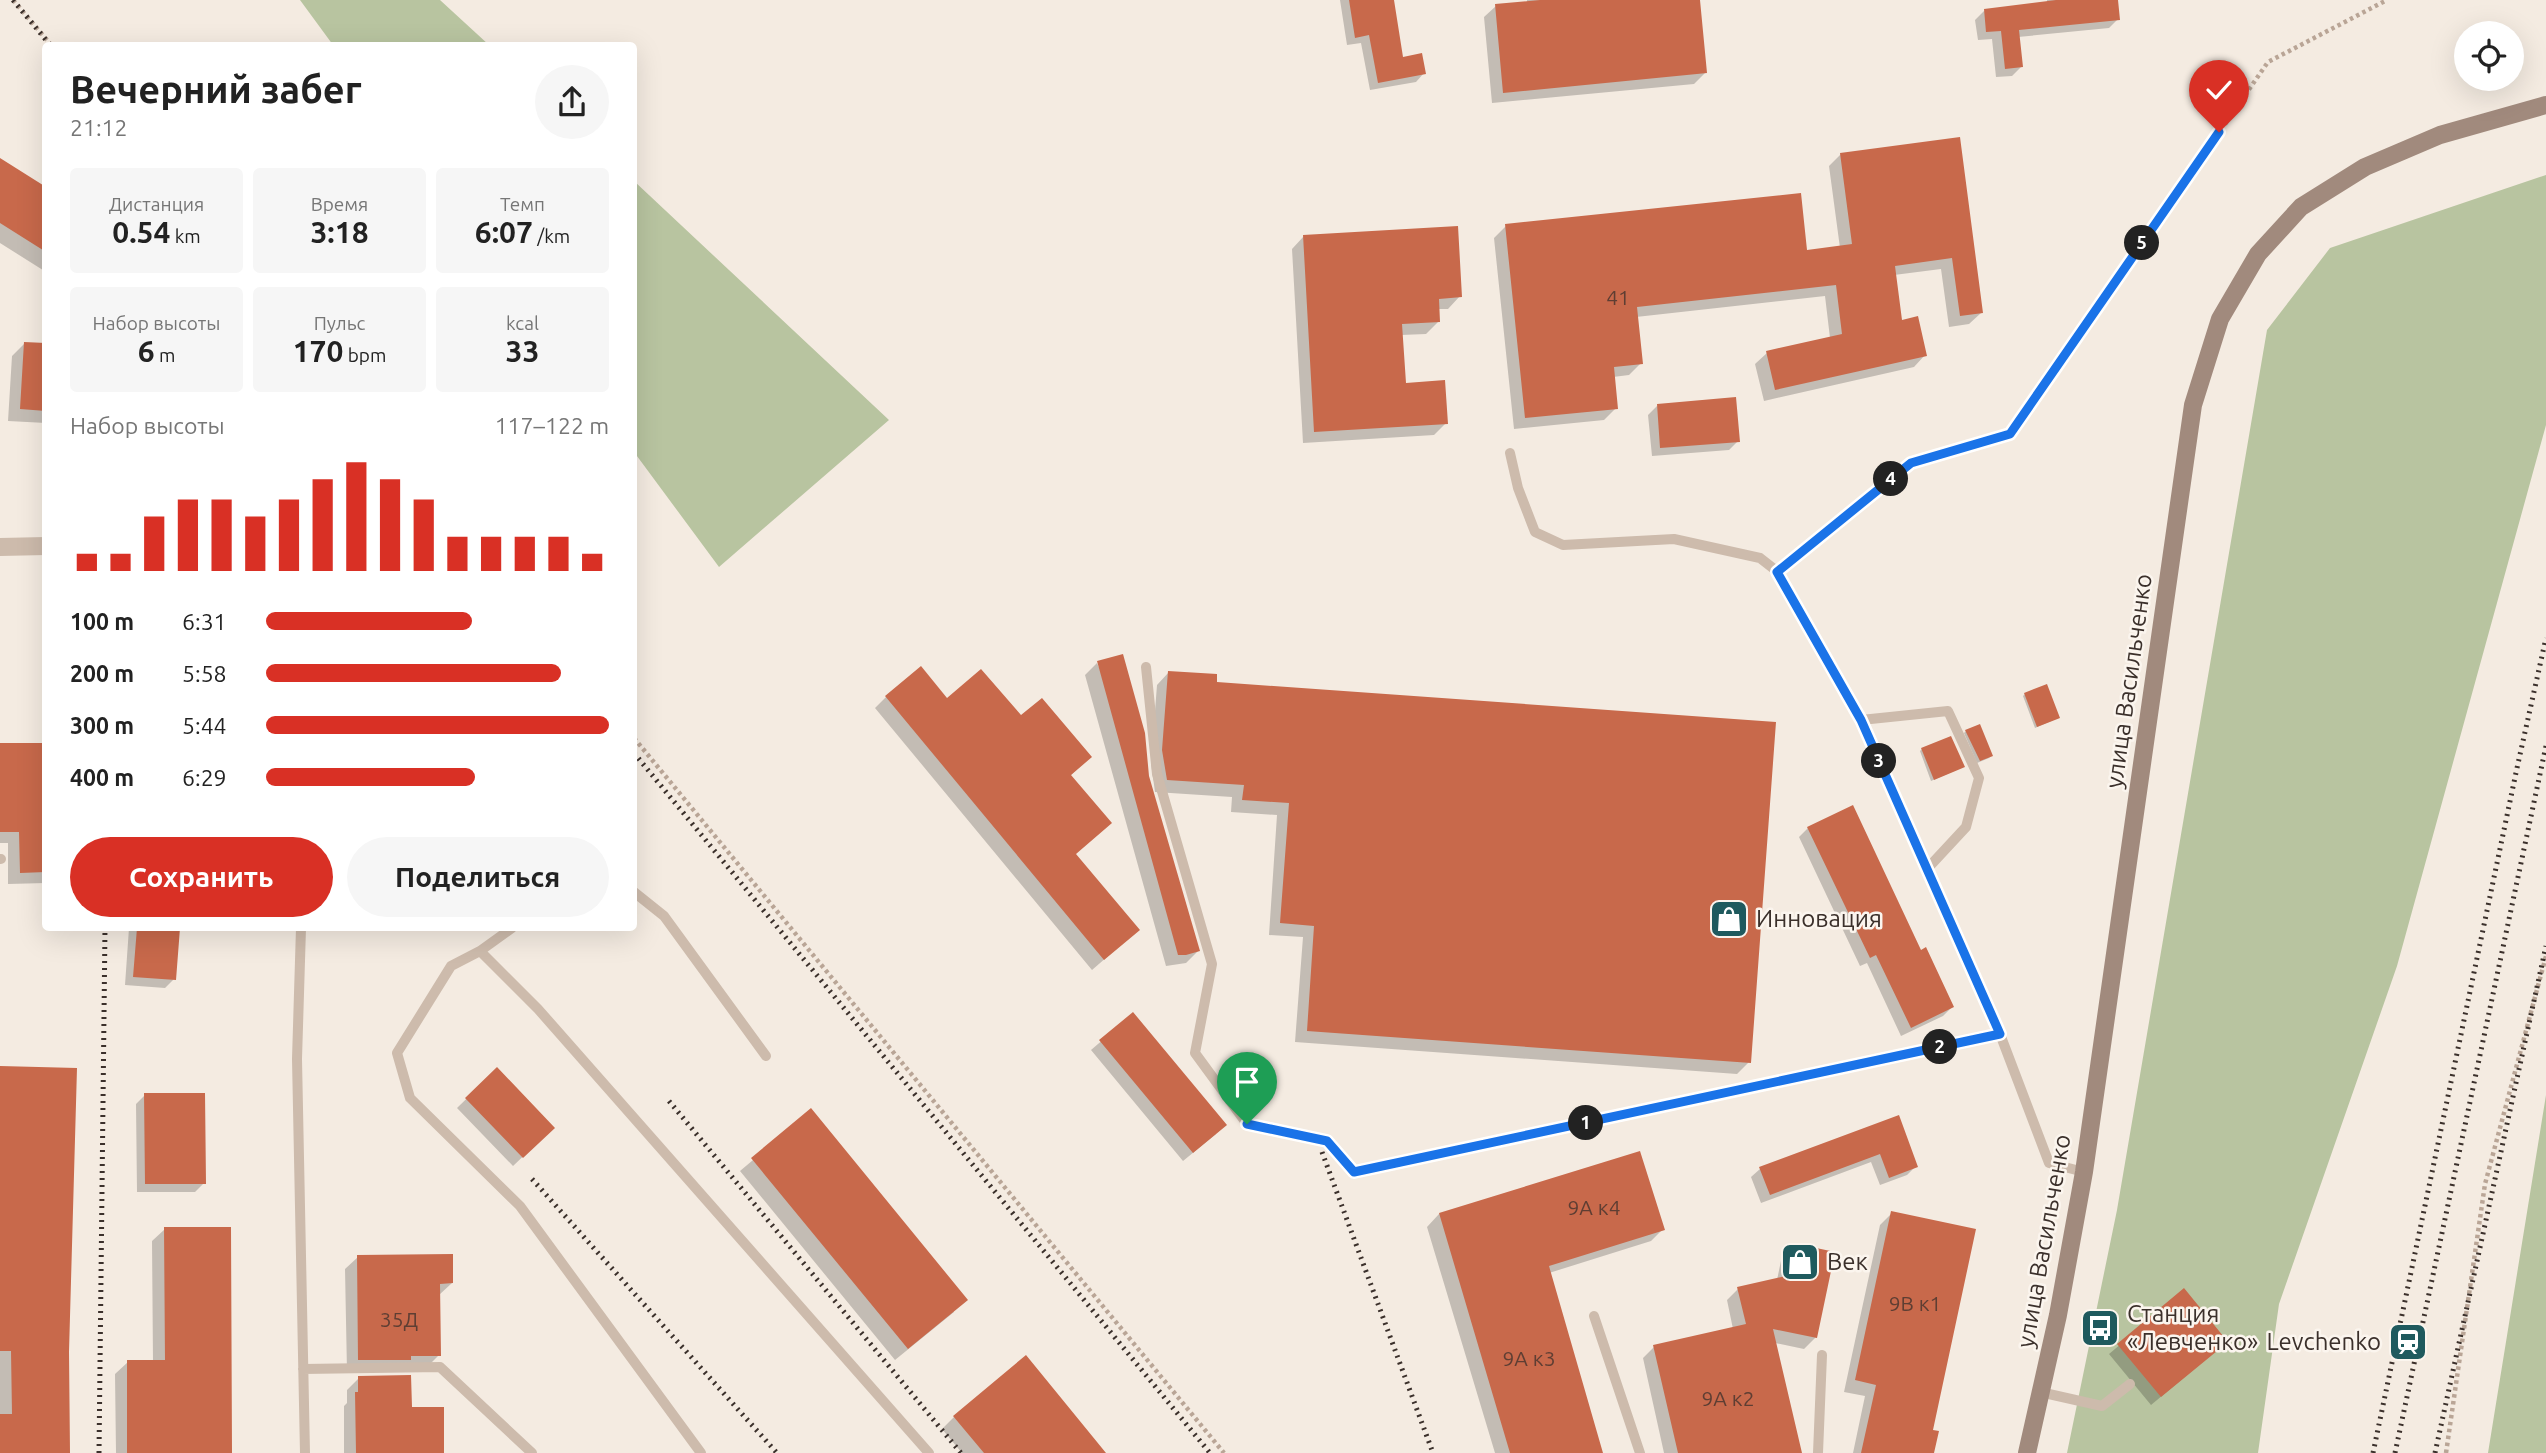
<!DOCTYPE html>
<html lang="ru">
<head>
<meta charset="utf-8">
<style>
  body { margin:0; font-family:Ubuntu,sans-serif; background:#f6f6f6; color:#222; height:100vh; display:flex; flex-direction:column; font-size:26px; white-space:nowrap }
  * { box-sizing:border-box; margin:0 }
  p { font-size:23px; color:#767676 }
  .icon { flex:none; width:38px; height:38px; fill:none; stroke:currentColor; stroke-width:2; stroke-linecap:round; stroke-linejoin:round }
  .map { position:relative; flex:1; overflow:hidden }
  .drawer { position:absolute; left:42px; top:42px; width:595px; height:889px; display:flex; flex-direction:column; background:#fff; border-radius:7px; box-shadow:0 7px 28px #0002 }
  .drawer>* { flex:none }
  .tools { position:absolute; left:2454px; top:21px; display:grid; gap:14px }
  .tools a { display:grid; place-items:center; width:70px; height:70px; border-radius:50%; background:#fff; box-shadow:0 7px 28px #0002; font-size:35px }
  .pin { position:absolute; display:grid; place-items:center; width:60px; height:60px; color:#fff; margin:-72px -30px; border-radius:50% 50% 50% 0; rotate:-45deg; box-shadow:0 0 7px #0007 }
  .pin .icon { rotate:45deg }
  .km { position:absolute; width:35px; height:35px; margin:-18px; border-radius:50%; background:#222; color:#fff; font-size:19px; line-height:35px; text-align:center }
  .round { display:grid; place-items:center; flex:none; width:74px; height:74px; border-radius:37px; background:#f6f6f6 }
  .head { display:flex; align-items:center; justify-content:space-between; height:119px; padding:0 28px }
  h1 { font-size:38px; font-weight:600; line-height:52px }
  .stats { display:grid; grid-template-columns:repeat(3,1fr); gap:10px; height:119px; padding:7px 28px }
  .stats div { display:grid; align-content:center; border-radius:7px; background:#f6f6f6; text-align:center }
  .stats b { font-size:30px; font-weight:600 }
  .stats small { font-size:19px; font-weight:400 }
  .stats p { font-size:19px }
  .chart { height:196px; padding:14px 28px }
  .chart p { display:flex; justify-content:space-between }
  .chart svg { width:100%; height:126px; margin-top:7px; stroke:#d93025; stroke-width:6 }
  .cta { display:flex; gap:14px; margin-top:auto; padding:14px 28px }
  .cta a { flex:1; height:80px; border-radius:42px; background:#d93025; color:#fff; font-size:28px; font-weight:600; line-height:80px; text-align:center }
  .cta a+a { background:#f6f6f6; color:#222 }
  ul { padding:0 28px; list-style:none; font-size:23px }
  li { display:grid; grid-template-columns:112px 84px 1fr; align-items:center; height:52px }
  li i { height:18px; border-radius:9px; background:#d93025 }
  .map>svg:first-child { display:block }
  .green { fill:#b8c4a0 }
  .shadow { fill:#0003 }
  .building { fill:#c8694b }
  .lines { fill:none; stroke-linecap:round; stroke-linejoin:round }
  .path { stroke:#b9a596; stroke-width:4.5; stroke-dasharray:3.5 3.5; stroke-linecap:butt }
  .lane { stroke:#cdbbac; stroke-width:10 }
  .street { stroke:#cdbbac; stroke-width:18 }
  .secondary { stroke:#a18a7d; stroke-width:18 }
  .rail { stroke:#3b302b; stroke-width:5; stroke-dasharray:2 5; stroke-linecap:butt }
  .route-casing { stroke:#fff; stroke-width:14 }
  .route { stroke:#1a73e8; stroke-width:9 }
  .labels { text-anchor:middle; stroke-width:5; stroke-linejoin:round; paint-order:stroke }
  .number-label { font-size:21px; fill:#5e3e33 }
  .street-label { font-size:24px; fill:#3b302b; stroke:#fbf5ee }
  .poi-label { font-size:24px; fill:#3b302b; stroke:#fbf5ee; text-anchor:start }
</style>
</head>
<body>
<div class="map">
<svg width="2546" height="1453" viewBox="0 0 2546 1453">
  <rect width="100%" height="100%" fill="#f4ebe1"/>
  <path class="green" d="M300 0H440L489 45H333Z
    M2546 175V425L2397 966 2279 1304 2258 1453H2067L2117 1210 2267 330 2330 248Z
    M634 181 889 420 719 567 634 452Z
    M2546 1095V1453H2488Z"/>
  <path class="shadow" d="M1340 0H1392L1402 59 1424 73 1416 82 1370 90 1361 43 1347 45Z
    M1527 0H1699L1705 73 1694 84 1492 103 1484 17 1496 6 1527 3Z
    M2047 0H2116L2118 19 2109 28 2018 37 2021 67 2012 76 1996 77 1992 39 1978 40 1975 20 1984 11 2047 4Z
    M1958 139 1981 313 1969 324 1949 327 1941 269 1894 275 1900 322 1925 355 1914 367 1764 401 1755 364 1767 353 1830 338 1825 296 1636 317 1641 363 1629 375 1613 377 1616 408 1604 420 1514 429 1494 238 1506 226 1805 252 1840 248 1829 166 1841 154Z
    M0 160 46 189V272L0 243Z
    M1304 236 1460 296 1448 309H1438V322L1426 334 1401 335 1404 384 1446 423 1434 435 1303 443 1292 249Z
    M24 344 46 345V423L8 421 12 356Z
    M1657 406 1738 441 1729 450 1652 456 1648 415Z
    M1097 663 1148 777 1198 951 1186 963 1166 966 1085 675Z
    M1169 672 1749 1062 1737 1074 1295 1042 1303 937 1269 935 1277 815 1231 812 1232 797 1155 792 1151 763 1157 685Z
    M2025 694 2058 718 2035 728 2023 696Z
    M886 697 947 701 1090 757 1070 776 1075 854 1138 930 1092 970 875 708Z
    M1966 731 1991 756 1989 758 1977 763 1964 733Z
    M0 745H46V883L8 884V843H0Z
    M1922 749 1963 767 1931 781 1920 751Z
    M1808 828 1952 1007 1943 1016 1901 1036 1867 963 1860 966 1799 837Z
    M129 928H178L174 979 165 988 125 985Z
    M1133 1014 1216 1134 1183 1161 1091 1050Z
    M0 1068 67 1352 68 1453H0Z
    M497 1069 553 1128 513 1166 457 1108Z
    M145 1095 204 1183 195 1192H137L136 1104Z
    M811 1111 954 1312 895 1360 740 1171Z
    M1898 1117 1916 1166 1907 1175 1880 1185 1871 1162 1761 1203 1751 1177 1760 1169Z
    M1892 1213 1931 1431 1932 1453H1853L1865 1396 1844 1392 1880 1225Z
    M1439 1214 1663 1229 1651 1241 1549 1273 1602 1453H1495L1427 1227Z
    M165 1229 230 1453H116L115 1374 128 1362 153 1361 152 1241Z
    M1794 1245 1816 1337 1804 1349 1775 1343 1800 1453H1664L1643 1358 1654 1347 1733 1329 1727 1300 1738 1289 1777 1280 1782 1256Z
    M358 1257 452 1283 439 1295V1355L427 1367 347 1372 345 1269Z
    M2184 1291 2217 1350 2151 1405 2109 1354Z
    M359 1378 410 1409 443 1453H344V1406L347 1403V1390Z
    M954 1417 1104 1453H962L942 1429Z"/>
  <path class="building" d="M1349 0H1394L1403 57 1422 53 1426 74 1378 83 1369 35 1355 38Z
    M1540 0H1700L1707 73 1503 93 1495 4Z
    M2056 0H2118L2120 20 2019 30 2023 67 2005 69 2001 31 1986 32 1984 9Z
    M1960 137 1983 313 1960 316 1952 258 1895 266 1902 320 1918 316 1927 356 1775 390 1766 351 1842 334 1836 285 1637 307 1643 364 1614 367 1618 409 1525 418 1505 224 1801 193 1807 250 1852 244 1840 153Z
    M0 158 46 187V252L0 223Z
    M1458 226 1462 297 1439 299 1440 322 1402 324 1406 383 1445 380 1448 424 1314 432 1303 235Z
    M24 342 46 343V411L20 409Z
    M1736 397 1740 442 1660 448 1657 404Z
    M1123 654 1145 733 1149 776 1200 951 1186 955H1178L1097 661Z
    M921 666 947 698 981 669 1021 715 1042 698 1092 757 1071 775 1112 823 1076 854 1140 930 1104 960 885 696Z
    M1168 671 1217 674V682L1776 722 1751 1063 1307 1031 1314 926 1280 923 1289 803 1242 800 1244 785 1167 780 1162 750Z
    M2047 684 2060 718 2037 727 2024 693Z
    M1980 724 1993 756 1980 761 1965 730Z
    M1951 736 1965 767 1934 780 1921 748Z
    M0 743H46V872L20 873 19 832H0Z
    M1853 805 1921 950 1926 947 1954 1007 1911 1028 1876 955 1870 958 1807 827Z
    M137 928H180L176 980 133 977Z
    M1133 1012 1227 1125 1193 1153 1099 1040Z
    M0 1066 77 1068 69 1352 70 1453H0V1414H12L11 1351H0Z
    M497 1067 555 1128 523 1158 465 1098Z
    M144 1093H205L206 1184H145Z
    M811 1108 968 1300 908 1349 751 1158Z
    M1899 1115 1918 1167 1889 1178 1880 1154 1770 1195 1759 1167Z
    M1640 1151 1665 1230 1549 1266 1603 1453H1510L1439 1213Z
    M1891 1211 1976 1229 1933 1430 1939 1431 1934 1453H1861L1876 1385 1855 1380Z
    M164 1227H231L232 1453H127V1360H165Z
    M1793 1243 1835 1252 1817 1338 1773 1329 1802 1453H1678L1653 1345 1746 1324 1737 1287 1786 1276Z
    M453 1254V1283L440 1284 441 1356H411V1360H358L357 1255Z
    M2184 1288 2228 1342 2161 1397 2117 1344Z
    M1026 1355 1106 1453H984L953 1416Z
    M411 1375 412 1407H444V1453H356L355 1392H358V1376Z"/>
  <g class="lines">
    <path class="path" d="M13 0 52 46
      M1790 562 1911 462 2010 434 2268 62 2387 0
      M634 738 1224 1453
      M2446 1453 2485 1184 2546 956"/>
    <path class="lane" d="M1510 453 1518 488 1535 532 1563 545 1674 539 1760 558 1778 572 1861 720 2000 1034 2049 1163 2084 1172
      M1146 667 1157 774 1212 964 1195 1053 1247 1124 1327 1141 1354 1172 2000 1034
      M1861 720 1948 711 1979 778 1966 827 1927 869
      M0 859H1
      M634 892 664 916 766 1056
      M301 928 297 1059 305 1453
      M480 951 512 928
      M1594 1316 1640 1453
      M303 1369 440 1367 532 1453
      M2040 1392 2102 1406 2130 1384
      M701 1453 520 1206 410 1098 397 1053 451 966 480 951 538 1009 929 1453
      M1818 1453 1822 1355"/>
    <path class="street" d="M0 547 46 546"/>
    <path class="secondary" d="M2027 1453 2058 1315 2084 1172 2193 405 2220 319 2258 254 2301 207 2365 167 2440 135 2546 105"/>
    <path class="rail" d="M13 0 51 46
      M634 753 1210 1453
      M669 1101 961 1453
      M1322 1152 1433 1453
      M532 1179 777 1453
      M99 1453 105 928
      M2373 1453 2517 768 2546 638
      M2395 1453 2546 746
      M2435 1453 2546 946"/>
  </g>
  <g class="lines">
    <defs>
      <path id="route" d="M1247 1124 1327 1141 1354 1172 2000 1034 1861 720 1777 572 1911 463 2010 434 2219 132"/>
    </defs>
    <use href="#route" class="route-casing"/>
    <use href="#route" class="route"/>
  </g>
  <defs>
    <symbol id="shop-square" viewBox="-11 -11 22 22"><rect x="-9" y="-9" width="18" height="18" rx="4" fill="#1f5a5e" stroke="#fbf5ee"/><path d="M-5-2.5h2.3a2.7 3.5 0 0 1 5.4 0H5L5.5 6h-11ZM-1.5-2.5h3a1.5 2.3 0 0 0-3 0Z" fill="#fff"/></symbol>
    <symbol id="bus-square" viewBox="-11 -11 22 22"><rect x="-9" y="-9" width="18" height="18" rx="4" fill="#1f5a5e" stroke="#fbf5ee"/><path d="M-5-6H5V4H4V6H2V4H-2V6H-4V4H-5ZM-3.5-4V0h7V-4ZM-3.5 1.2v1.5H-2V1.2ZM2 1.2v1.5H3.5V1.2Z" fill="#fff"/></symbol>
    <symbol id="station-square" viewBox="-11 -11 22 22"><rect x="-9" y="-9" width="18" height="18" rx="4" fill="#1f5a5e" stroke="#fbf5ee"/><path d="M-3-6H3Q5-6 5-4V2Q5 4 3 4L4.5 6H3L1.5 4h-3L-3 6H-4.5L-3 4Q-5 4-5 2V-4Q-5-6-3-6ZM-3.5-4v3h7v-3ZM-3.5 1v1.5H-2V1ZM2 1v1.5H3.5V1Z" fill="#fff"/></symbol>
  </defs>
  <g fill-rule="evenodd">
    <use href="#shop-square" x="1707" y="897" width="44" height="44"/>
    <use href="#shop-square" x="1778" y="1240" width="44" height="44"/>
    <use href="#bus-square" x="2078" y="1306" width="44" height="44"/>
    <use href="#station-square" x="2386" y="1320" width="44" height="44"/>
  </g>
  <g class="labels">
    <g class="number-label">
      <text x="1618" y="305">41</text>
      <text x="1594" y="1215">9А к4</text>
      <text x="1915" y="1311">9В к1</text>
      <text x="399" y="1327">35Д</text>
      <text x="1529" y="1366">9А к3</text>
      <text x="1728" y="1406">9А к2</text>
    </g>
    <g class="street-label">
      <text transform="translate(2129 681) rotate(-82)" y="8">улица Васильченко</text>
      <text transform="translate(2044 1241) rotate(-80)" y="8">улица Васильченко</text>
    </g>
    <g class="poi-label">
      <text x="1756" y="927">Инновация</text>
      <text x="1827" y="1270">Век</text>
      <text x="2127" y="1322">Станция<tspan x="2127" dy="28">«Левченко»</tspan></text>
      <text x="2381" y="1350" text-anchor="end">Levchenko</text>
    </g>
  </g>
</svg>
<div class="tools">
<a><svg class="icon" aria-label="locate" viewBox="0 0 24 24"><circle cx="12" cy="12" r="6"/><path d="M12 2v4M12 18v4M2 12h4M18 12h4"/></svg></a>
</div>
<div class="pin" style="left:1247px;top:1124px;background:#1e9e55"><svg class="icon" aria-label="arrive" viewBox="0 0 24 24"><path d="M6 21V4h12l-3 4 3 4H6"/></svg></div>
<div class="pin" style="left:2219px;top:132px;background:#d93025"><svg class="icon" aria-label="check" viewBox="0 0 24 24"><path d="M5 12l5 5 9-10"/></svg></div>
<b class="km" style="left:1586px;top:1123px">1</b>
<b class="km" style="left:1940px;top:1047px">2</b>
<b class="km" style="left:1879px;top:761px">3</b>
<b class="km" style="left:1891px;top:479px">4</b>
<b class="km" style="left:2142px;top:243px">5</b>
<section class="drawer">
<div class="head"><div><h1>Вечерний забег</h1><p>21:12</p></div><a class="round"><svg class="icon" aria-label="share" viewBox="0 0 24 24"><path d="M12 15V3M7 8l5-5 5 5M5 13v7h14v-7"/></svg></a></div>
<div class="stats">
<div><p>Дистанция</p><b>0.54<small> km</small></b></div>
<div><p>Время</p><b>3:18</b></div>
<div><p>Темп</p><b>6:07<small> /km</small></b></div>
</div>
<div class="stats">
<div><p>Набор высоты</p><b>6<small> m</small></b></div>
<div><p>Пульс</p><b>170<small> bpm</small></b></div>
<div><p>kcal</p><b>33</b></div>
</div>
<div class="chart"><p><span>Набор высоты</span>117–122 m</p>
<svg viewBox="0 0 160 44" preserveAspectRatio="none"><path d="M5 44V38M15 44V38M25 44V25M35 44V19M45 44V19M55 44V25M65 44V19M75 44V12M85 44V6M95 44V12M105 44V19M115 44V32M125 44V32M135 44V32M145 44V32M155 44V38"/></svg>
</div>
<ul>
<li><b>100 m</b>6:31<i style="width:60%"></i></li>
<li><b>200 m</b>5:58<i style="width:86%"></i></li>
<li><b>300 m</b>5:44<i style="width:100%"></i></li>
<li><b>400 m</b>6:29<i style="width:61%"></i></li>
</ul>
<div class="cta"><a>Сохранить</a><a>Поделиться</a></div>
</section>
</div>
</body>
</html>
